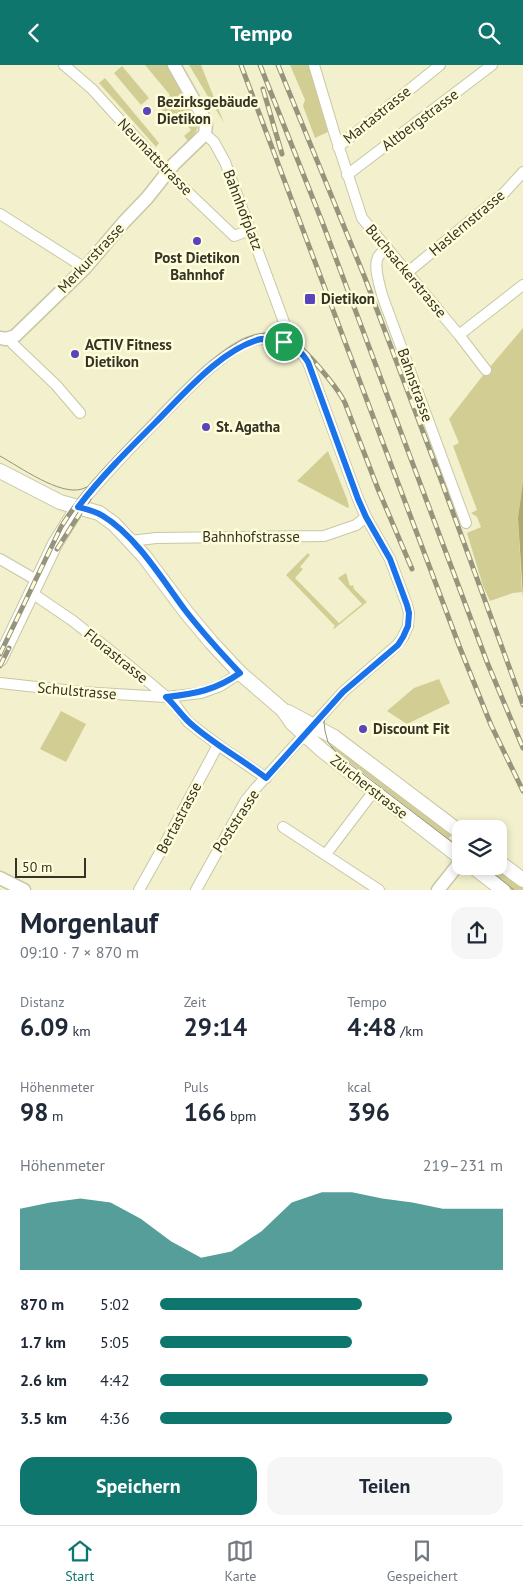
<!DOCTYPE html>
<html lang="de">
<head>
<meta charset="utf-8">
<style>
  body { margin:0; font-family:"PT Sans",sans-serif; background:#f6f6f7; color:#1f2937; height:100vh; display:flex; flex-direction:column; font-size:19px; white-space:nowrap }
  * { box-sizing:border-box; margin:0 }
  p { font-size:16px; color:#747a83 }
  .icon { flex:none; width:28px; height:28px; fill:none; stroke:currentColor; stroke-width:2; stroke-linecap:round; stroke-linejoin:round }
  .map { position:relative; height:825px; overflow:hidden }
  .drawer { display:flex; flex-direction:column; background:#fff; flex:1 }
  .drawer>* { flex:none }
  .tools { position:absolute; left:452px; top:755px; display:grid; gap:10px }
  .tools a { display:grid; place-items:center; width:55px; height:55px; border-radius:10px; background:#fff; box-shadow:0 2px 8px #0003; font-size:25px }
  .scale { position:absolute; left:15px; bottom:12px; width:71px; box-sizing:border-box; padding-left:5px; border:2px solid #343325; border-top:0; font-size:14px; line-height:18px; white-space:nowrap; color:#343325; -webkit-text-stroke:4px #fffdda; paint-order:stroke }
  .pin { position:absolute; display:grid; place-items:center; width:42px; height:42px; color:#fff; margin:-21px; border:2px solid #fff; border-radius:50%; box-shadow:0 1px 5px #0007 }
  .round { display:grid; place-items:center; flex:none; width:52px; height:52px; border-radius:15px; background:#f6f6f7 }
  .headline { display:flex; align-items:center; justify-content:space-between; height:85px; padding:0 20px }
  h1 { font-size:28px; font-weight:600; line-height:38px }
  .metrics { display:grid; grid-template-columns:repeat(3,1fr); gap:8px; height:85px; padding:5px 20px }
  .metrics div { display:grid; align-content:center }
  .metrics b { font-size:25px; font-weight:600 }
  .metrics small { font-size:14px; font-weight:400 }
  .metrics p { font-size:14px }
  .chart { height:140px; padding:10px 20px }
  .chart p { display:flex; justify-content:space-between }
  .chart svg { width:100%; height:90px; margin-top:5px; fill:#0f766e; opacity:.7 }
  .button { display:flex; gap:10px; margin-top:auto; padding:10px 20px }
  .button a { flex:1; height:58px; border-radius:15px; background:#0f766e; color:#fff; font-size:20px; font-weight:600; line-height:58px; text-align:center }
  .button a+a { background:#f6f6f7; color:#1f2937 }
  ul { padding:0 20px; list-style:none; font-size:16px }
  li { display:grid; grid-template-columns:80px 60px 1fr; align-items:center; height:38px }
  li i { height:12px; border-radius:6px; background:#0f766e }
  header { display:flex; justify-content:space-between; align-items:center; height:65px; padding:0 20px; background:#0f766e; color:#fff; font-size:22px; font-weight:600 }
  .tab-bar { display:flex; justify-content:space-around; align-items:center; height:70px; border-top:1px solid #e0e1e3; background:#fff; font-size:14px; color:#747a83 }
  .tab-bar a { display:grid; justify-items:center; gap:2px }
  .tab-bar .current { color:#0f766e }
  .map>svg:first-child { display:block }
  .green { fill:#d2ce93 }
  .water { fill:#aea96a }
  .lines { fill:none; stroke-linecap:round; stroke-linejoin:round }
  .minor-casing { stroke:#c9c7a5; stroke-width:12 }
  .tertiary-casing { stroke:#c9c7a5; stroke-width:15 }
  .secondary-casing { stroke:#c9c7a5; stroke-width:16 }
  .minor { stroke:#fff; stroke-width:10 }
  .tertiary { stroke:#fff; stroke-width:12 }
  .secondary { stroke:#fff; stroke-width:14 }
  .tram { stroke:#96947c; stroke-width:1 }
  .rail-casing { stroke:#96947c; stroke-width:5 }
  .rail { stroke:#fffdda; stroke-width:3; stroke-dasharray:9; stroke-linecap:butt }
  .route-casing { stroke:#fff; stroke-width:10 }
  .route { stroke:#1a73e8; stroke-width:6 }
  .poi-dot { fill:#5844bc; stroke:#fffdda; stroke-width:2 }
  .labels { text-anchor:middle; stroke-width:5; stroke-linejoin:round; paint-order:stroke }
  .poi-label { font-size:15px; font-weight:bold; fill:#343325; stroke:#fffdda; text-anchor:start }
  .street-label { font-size:15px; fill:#343325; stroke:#fffdda }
</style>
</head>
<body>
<header><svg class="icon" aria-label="back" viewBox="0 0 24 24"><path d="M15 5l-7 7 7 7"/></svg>Tempo<svg class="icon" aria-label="search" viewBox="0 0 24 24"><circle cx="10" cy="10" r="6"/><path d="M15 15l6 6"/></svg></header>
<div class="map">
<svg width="523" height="825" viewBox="0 0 523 825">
  <rect width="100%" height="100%" fill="#f2f0cd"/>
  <path class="green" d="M145 0H167L198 54C199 64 195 69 188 76L184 71 191 65 179 51 171 57 158 41 170 30Z
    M189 0H201L224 58Z
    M290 0H311L330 66 315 73 303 41 305 35Z
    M122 1 149 33 141 40 114 8Z
    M105 13 159 78 156 82 99 18Z
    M523 263V416L518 453 522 527 513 528 490 536 483 521 467 468 481 462 477 452 471 448 477 445 453 381 459 378 449 354 484 309Z
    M328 386 347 434 349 442 348 443 297 416Z
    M308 488 310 490 300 502 303 504 295 513 339 558 362 539 338 513 346 508 350 521 353 520 354 524 367 537 334 564 333 563 335 561 286 510Z
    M439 614 450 638 407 659 387 646 414 623Z
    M61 646 86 659 66 697 40 684Z
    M334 677 453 767 446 777 328 686Z
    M478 801H495L523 822V825H509Z"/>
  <path class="water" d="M523 416V533L518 453Z"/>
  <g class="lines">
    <defs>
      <path id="minor" d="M64 0 92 24 168 108 234 171 250 165
        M314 0 334 67 362 153 459 270 523 220
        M205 69 214 77 225 97 285 260 287 267 284 277
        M338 82 440 0
        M347 110 492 0
        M0 149 85 203
        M387 182C384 185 380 189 378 192 373 202 380 220 382 230L466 458
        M408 207 504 128 523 107
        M459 270 486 305
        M10 274 13 279 56 320 80 348
        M78 442C104 409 134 380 163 349 187 325 214 295 244 279 267 268 294 275 308 297L358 434 366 452 390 494 407 540 409 548 408 561 403 572 397 580 343 627 255 724 246 735 196 825
        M131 476 156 473 324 471 356 460 366 452
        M0 494 38 516
        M32 528 73 556 127 599 174 638 188 657 218 680 266 713
        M0 618 82 627 166 632 201 628 220 621 240 608
        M283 762 379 825
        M326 789 374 726
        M139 825 167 775 218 680"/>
      <path id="tertiary" d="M0 273 6 274 15 271 85 203 124 157 147 133 174 99 205 69 206 59 204 53 174 0
        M0 813 24 825
        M438 825 461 796"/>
      <path id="secondary" d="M0 406 60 437 99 448 114 459 144 491 186 547 211 577 240 608 283 645 292 658 323 686 461 793
        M0 594 55 479 78 442
        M288 647 334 672 461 768
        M499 797 523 815
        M472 801 503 825"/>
    </defs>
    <use href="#minor" class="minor-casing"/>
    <use href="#tertiary" class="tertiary-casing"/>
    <use href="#secondary" class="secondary-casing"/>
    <use href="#minor" class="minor"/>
    <use href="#tertiary" class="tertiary"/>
    <use href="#secondary" class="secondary"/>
    <path class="tram" d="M297 289 306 301 358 439 387 494 406 546V559L401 571 395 578 338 628 327 644 324 657 325 666 328 677 338 690 461 784
      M0 391C20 402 60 431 82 424 97 419 111 405 123 394
      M484 801 514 825"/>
    <defs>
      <path id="rail" d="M241 0 460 583 491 660 523 726
        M260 0 323 159 487 597 523 683
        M278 0 365 213 440 412 523 640
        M263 24 282 89
        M57 484 89 434
        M0 589 61 462C87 420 123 386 158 351 182 327 229 272 265 270 273 270 283 272 290 275 305 283 338 323 345 338L378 424 412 504
        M0 601 9 583"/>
    </defs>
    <use href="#rail" class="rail-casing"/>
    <use href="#rail" class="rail"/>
  </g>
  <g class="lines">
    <defs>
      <path id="route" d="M261 274C281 274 297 279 308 297L358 434 366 452 390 494 407 540 409 548 408 561 403 572 398 580 343 627 266 713C242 694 213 679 190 658 181 650 175 640 166 632 195 629 216 625 240 608 221 588 202 567 185 545 162 514 136 471 103 451 95 446 86 444 78 442 101 412 128 385 155 358 183 330 221 284 261 274Z"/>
    </defs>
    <use href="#route" class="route-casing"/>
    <use href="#route" class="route"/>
  </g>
  <g class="poi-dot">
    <circle cx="147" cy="46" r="5"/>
    <circle cx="197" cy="176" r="5"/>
    <rect x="304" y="228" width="12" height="12" rx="2.5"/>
    <circle cx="75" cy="289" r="5"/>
    <circle cx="206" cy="362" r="5"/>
    <circle cx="363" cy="664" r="5"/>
  </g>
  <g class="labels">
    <g class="poi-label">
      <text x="157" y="42">Bezirksgebäude<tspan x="157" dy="17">Dietikon</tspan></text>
      <text x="197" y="198" text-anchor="middle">Post Dietikon<tspan x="197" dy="17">Bahnhof</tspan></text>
      <text x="321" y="239">Dietikon</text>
      <text x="85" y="285">ACTIV Fitness<tspan x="85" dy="17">Dietikon</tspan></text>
      <text x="216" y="367">St. Agatha</text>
      <text x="373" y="669">Discount Fit</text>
    </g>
    <g class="street-label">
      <text transform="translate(377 50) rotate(-39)" y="5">Martastrasse</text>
      <text transform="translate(420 55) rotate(-37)" y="5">Altbergstrasse</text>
      <text transform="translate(155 92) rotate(46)" y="5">Neumattstrasse</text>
      <text transform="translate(243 145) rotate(69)" y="5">Bahnhofplatz</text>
      <text transform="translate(467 158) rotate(-40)" y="5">Haslernstrasse</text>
      <text transform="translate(91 193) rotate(-47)" y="5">Merkurstrasse</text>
      <text transform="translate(406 206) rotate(50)" y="5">Buchsackerstrasse</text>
      <text transform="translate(415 320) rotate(70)" y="5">Bahnstrasse</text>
      <text x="251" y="477">Bahnhofstrasse</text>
      <text transform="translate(116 591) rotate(39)" y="5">Florastrasse</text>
      <text transform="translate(77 626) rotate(5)" y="5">Schulstrasse</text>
      <text transform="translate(369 722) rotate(38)" y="5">Zürcherstrasse</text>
      <text transform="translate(179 753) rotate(-62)" y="5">Bertastrasse</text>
      <text transform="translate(236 756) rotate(-57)" y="5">Poststrasse</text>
    </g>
  </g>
</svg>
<div class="tools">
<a><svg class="icon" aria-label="layers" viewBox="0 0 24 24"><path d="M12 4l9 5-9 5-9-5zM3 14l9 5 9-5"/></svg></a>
</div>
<div class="scale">50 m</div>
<div class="pin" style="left:284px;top:277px;background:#1e9e55"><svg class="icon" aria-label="arrive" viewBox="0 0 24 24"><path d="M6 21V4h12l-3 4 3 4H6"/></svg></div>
</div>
<section class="drawer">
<div class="headline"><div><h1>Morgenlauf</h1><p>09:10 · 7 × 870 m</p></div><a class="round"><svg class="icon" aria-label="share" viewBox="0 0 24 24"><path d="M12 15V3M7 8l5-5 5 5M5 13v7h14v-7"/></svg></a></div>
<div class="metrics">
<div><p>Distanz</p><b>6.09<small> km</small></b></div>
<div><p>Zeit</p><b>29:14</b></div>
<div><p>Tempo</p><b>4:48<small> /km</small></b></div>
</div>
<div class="metrics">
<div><p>Höhenmeter</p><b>98<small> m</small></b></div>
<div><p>Puls</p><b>166<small> bpm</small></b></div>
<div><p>kcal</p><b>396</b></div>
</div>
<div class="chart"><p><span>Höhenmeter</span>219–231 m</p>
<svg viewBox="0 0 160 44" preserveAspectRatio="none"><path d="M0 44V14L10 11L20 9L30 11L40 19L50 30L60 38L70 35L80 25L90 11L100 6L110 6L120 9L130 11L140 14L150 14L160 14V44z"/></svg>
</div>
<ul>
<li><b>870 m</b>5:02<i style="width:59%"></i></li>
<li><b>1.7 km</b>5:05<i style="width:56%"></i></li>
<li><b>2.6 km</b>4:42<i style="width:78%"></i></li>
<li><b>3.5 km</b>4:36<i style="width:85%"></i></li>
</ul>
<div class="button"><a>Speichern</a><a>Teilen</a></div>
</section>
<nav class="tab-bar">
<a class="current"><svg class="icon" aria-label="home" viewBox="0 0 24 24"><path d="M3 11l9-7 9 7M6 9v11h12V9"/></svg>Start</a>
<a><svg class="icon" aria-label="map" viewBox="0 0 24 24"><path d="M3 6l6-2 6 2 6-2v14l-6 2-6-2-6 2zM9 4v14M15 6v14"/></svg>Karte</a>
<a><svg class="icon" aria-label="saved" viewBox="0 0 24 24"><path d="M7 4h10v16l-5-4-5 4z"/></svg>Gespeichert</a>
</nav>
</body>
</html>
